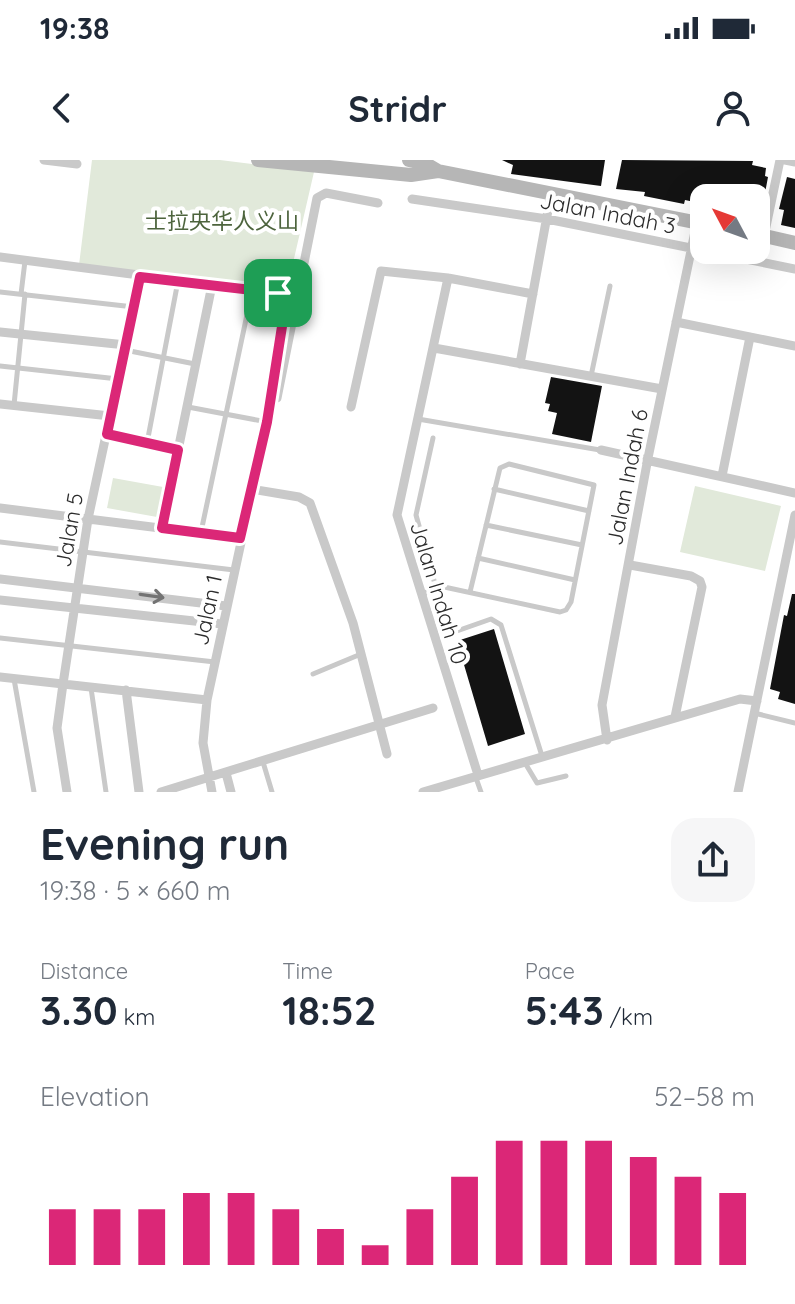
<!DOCTYPE html>
<html lang="en">
<head>
<meta charset="utf-8">
<style>
  body { margin:0; font-family:Quicksand,"Noto Sans SC",sans-serif; background:#f6f6f7; color:#1f2937; height:100vh; display:flex; flex-direction:column; font-size:30px; white-space:nowrap }
  * { box-sizing:border-box; margin:0 }
  p { font-size:26px; color:#747a83 }
  .icon { flex:none; width:44px; height:44px; fill:none; stroke:currentColor; stroke-width:2; stroke-linecap:round; stroke-linejoin:round }
  .map { position:relative; height:632px; overflow:hidden }
  .details { display:flex; flex-direction:column; background:#fff; flex:1 }
  .details>* { flex:none }
  .needle { width:52px; rotate:311deg }
  .fabs { position:absolute; left:690px; top:24px; display:grid; gap:16px }
  .fabs a { display:grid; place-items:center; width:80px; height:80px; border-radius:16px; background:#fff; box-shadow:0 8px 32px #0002; font-size:40px }
  .pin { position:absolute; display:grid; place-items:center; width:68px; height:68px; color:#fff; margin:-34px; border-radius:16px; box-shadow:0 4px 12px #0006 }
  .round { display:grid; place-items:center; flex:none; width:84px; height:84px; border-radius:24px; background:#f6f6f7 }
  .head { display:flex; align-items:center; justify-content:space-between; height:136px; padding:0 40px }
  h1 { font-size:44px; font-weight:800; line-height:60px }
  .stats { display:grid; grid-template-columns:repeat(3,1fr); gap:12px; height:136px; padding:8px 40px }
  .stats div { display:grid; align-content:center }
  .stats b { font-size:40px; font-weight:800 }
  .stats small { font-size:22px; font-weight:400 }
  .stats p { font-size:22px }
  .chart { height:224px; padding:16px 40px }
  .chart p { display:flex; justify-content:space-between }
  .chart svg { width:100%; height:144px; margin-top:8px; stroke:#db2777; stroke-width:6 }
  .status { display:flex; justify-content:space-between; align-items:center; height:56px; padding:0 40px; background:#fff; direction:ltr }
  .status svg { height:22px; fill:currentColor }
  header { display:flex; justify-content:space-between; align-items:center; height:104px; padding:0 40px; background:#fff; font-size:36px; font-weight:800 }
  .map>svg:first-child { display:block }
  .green { fill:#e1e9da }
  .building { fill:#131313 }
  .lines { fill:none; stroke-linecap:round; stroke-linejoin:round }
  .lane { stroke:#c9c9c9; stroke-width:5 }
  .street { stroke:#c9c9c9; stroke-width:9 }
  .secondary { stroke:#b6b6b6; stroke-width:14 }
  .oneway { stroke:#737373 }
  .route-casing { stroke:#fff; stroke-width:16 }
  .route { stroke:#db2777; stroke-width:10 }
  .labels { text-anchor:middle; stroke-width:8; stroke-linejoin:round; paint-order:stroke }
  .street-label { font-size:22px; fill:#2c2c2c; stroke:#fff }
  .park-label { font-size:22px; fill:#4d643d; stroke:#fff }
</style>
</head>
<body>
<div class="status"><b>19:38</b><svg viewBox="0 0 49 12"><path d="M0 12V9h3v3zM5 12V6h3v6zM10 12V3h3v9zM15 12V0h3v12zM26 1h20v11H26zM47 4h2v5h-2z"/></svg></div>
<header><svg class="icon" aria-label="back" viewBox="0 0 24 24"><path d="M15 5l-7 7 7 7"/></svg>Stridr<svg class="icon" aria-label="person" viewBox="0 0 24 24"><circle cx="12" cy="8" r="4"/><path d="M4 21q1-7 8-7t8 7"/></svg></header>
<div class="map">
<svg width="795" height="632" viewBox="0 0 795 632">
  <rect width="100%" height="100%" fill="#fff"/>
  <path class="green" d="M92 0H220L314 12 287 129 79 105Z
    M113 318 163 327 157 357 107 348Z
    M695 326 781 346 765 411 680 392Z"/>
  <path class="building" d="M502 0H605L601 26 511 14 513 5Z
    M622 0 753 1 752 5 766 8 765 16 768 17 760 60 756 59V38H704V44L685 40 684 44 644 36 645 32 616 29Z
    M787 17 795 19V68L781 65 784 50 779 49Z
    M551 217 602 226 591 282 552 274 557 253 548 251 550 244 545 243Z
    M792 434H795V544L778 539 780 532 770 529 784 455 787 456Z
    M494 469 525 574 488 586 457 481Z"/>
  <g class="lines">
    <path class="lane" d="M0 132 134 147
      M21 134 25 101
      M125 190 195 204
      M0 206 118 219
      M591 216 610 126
      M14 245 25 134
      M188 247 267 262
      M418 259 600 290
      M433 278 416 355 435 424
      M147 283 178 121
      M494 329 589 351
      M486 365 582 385
      M201 372 252 131
      M0 382 234 410
      M478 398 575 420
      M421 437 435 425 560 452 566 450 571 442 594 325 509 304 500 308 470 432
      M454 472 491 459 501 465 542 596
      M0 478 215 502
      M313 514 361 494
      M14 519 34 632
      M91 528 106 632
      M754 553 795 563
      M263 602 272 632
      M525 603 537 623 566 616
      M476 618 481 632"/>
    <path class="street" d="M44 0 77 4
      M785 0 795 2
      M412 39 547 59 795 109
      M764 76 780 0
      M0 97 278 133 286 141 267 262 207 540 203 583 212 632
      M448 118 397 355 478 615
      M676 162 795 186
      M0 172 126 185
      M434 188 662 229
      M520 204 551 34
      M277 238 317 38 326 33 378 43
      M0 244 110 256
      M351 247 381 111 448 118 533 134
      M107 274 178 290
      M601 290 795 333
      M722 316 750 177
      M251 329 299 337 310 343 353 463 387 594
      M0 348 240 378
      M162 368 212 125
      M630 405 691 416 700 421 702 427 675 557
      M0 419 226 446
      M0 440 222 464
      M0 517 207 540
      M126 530 139 632
      M607 580 602 545 648 298 697 62
      M226 613 231 632
      M67 632 57 568 63 524 88 359 140 117
      M161 632 433 548
      M423 632 740 539 757 541
      M738 632 795 355"/>
    <path class="secondary" d="M258 0 411 15 438 11
      M409 0 426 4 438 11 704 64
      M756 74 795 83"/>
  </g>
  <defs><path id="oneway-shaft" d="M-6 0H5M1.5-3L5.5 0L1.5 3" fill="none" stroke-width="1.6" stroke-linecap="round" stroke-linejoin="round" transform="scale(2)"/></defs>
  <use class="oneway" href="#oneway-shaft" transform="translate(152 436) rotate(8)"/>
  <g class="lines">
    <defs>
      <path id="route" d="M140 117 278 133 286 141 267 262 240 378 162 368 178 290 107 274Z"/>
    </defs>
    <use href="#route" class="route-casing"/>
    <use href="#route" class="route"/>
  </g>
  <g class="labels">
    <g class="street-label">
      <text transform="translate(608 53) rotate(11)" y="8">Jalan Indah 3</text>
      <text transform="translate(627 317) rotate(-79)" y="8">Jalan Indah 6</text>
      <text transform="translate(69 370) rotate(-80)" y="8">Jalan 5</text>
      <text transform="translate(439 433) rotate(73)" y="8">Jalan Indah 10</text>
      <text transform="translate(207 450) rotate(-78)" y="8">Jalan 1</text>
    </g>
    <g class="park-label">
      <text x="222" y="69">士拉央华人义山</text>
    </g>
  </g>
</svg>
<div class="fabs">
<a><svg class="needle" viewBox="-14 -14 28 28"><path d="M0-13l5 13h-10z" fill="#e53935"/><path d="M0 13l5-13h-10z" fill="#747a83"/></svg></a>
</div>
<div class="pin" style="left:278px;top:133px;background:#1e9e55"><svg class="icon" aria-label="arrive" viewBox="0 0 24 24"><path d="M6 21V4h12l-3 4 3 4H6"/></svg></div>
</div>
<section class="details">
<div class="head"><div><h1>Evening run</h1><p>19:38 · 5 × 660 m</p></div><a class="round"><svg class="icon" aria-label="share" viewBox="0 0 24 24"><path d="M12 15V3M7 8l5-5 5 5M5 13v7h14v-7"/></svg></a></div>
<div class="stats">
<div><p>Distance</p><b>3.30<small> km</small></b></div>
<div><p>Time</p><b>18:52</b></div>
<div><p>Pace</p><b>5:43<small> /km</small></b></div>
</div>
<div class="chart"><p><span>Elevation</span>52–58 m</p>
<svg viewBox="0 0 160 44" preserveAspectRatio="none"><path d="M5 44V27M15 44V27M25 44V27M35 44V22M45 44V22M55 44V27M65 44V33M75 44V38M85 44V27M95 44V17M105 44V6M115 44V6M125 44V6M135 44V11M145 44V17M155 44V22"/></svg>
</div>
</section>
</body>
</html>
